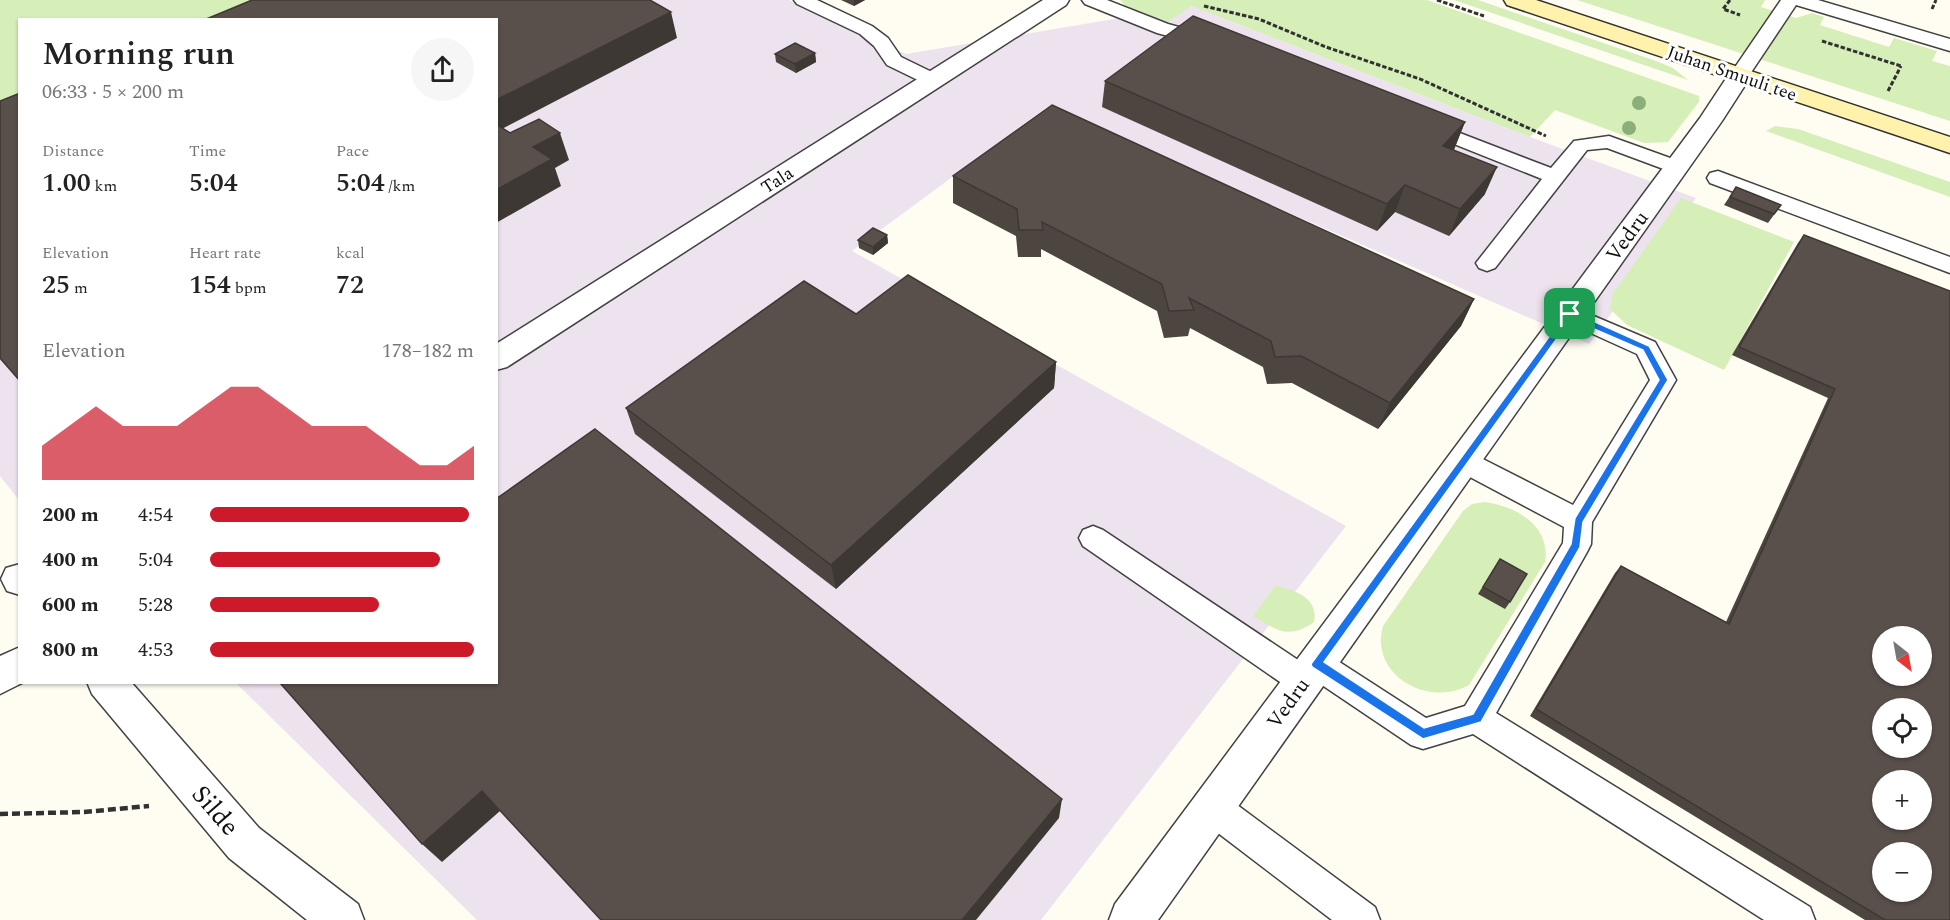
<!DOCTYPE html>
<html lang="en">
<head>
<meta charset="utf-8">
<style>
  body { margin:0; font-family:Spectral,serif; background:#f6f6f6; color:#222; height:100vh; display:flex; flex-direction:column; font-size:22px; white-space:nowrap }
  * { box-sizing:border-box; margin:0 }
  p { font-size:20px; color:#767676 }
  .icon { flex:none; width:33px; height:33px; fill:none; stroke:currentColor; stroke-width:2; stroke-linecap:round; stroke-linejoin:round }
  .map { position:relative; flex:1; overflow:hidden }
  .sheet { position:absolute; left:18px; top:18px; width:480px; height:666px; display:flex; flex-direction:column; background:#fff; border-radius:0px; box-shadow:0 2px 4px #0004 }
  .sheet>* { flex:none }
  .needle { width:39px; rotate:149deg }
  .buttons { position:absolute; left:1872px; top:626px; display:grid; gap:12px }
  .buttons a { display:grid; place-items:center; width:60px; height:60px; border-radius:50%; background:#fff; box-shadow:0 2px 4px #0004; font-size:30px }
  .pin { position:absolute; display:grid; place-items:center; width:51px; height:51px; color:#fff; margin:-26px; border-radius:12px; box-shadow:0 3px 9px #0006 }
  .round { display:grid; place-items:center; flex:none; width:63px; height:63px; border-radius:32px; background:#f6f6f6 }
  .overview { display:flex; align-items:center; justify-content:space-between; height:102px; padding:0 24px }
  h1 { font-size:33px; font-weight:600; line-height:45px }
  .figures { display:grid; grid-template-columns:repeat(3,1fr); gap:9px; height:102px; padding:6px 24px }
  .figures div { display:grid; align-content:center }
  .figures b { font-size:26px; font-weight:600 }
  .figures small { font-size:16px; font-weight:400 }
  .figures p { font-size:16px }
  .chart { height:168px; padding:12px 24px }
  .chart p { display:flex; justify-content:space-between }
  .chart svg { width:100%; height:108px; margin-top:6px; fill:#cd1a2a; opacity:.7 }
  ul { padding:0 24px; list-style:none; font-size:20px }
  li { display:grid; grid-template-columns:96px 72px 1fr; align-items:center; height:45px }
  li i { height:15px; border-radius:8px; background:#cd1a2a }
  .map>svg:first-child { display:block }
  .industrial { fill:#ede3ee }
  .green { fill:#d6eeb7 }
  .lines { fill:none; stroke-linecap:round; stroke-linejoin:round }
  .service-casing { stroke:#424242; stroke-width:3 }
  .minor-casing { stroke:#424242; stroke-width:3 }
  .secondary-casing { stroke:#313131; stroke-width:3 }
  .path-far1 { stroke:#313131; stroke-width:3; stroke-dasharray:4.5 2; stroke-linecap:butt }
  .path { stroke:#313131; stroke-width:4.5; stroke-dasharray:8 4; stroke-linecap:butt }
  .service { fill:#fff; fill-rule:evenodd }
  .minor { fill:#fff; fill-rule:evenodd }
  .secondary { fill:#fff2ad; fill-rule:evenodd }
  .tree { fill:#8cae7b }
  .wall { fill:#4d4540 }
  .shaded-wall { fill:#3e3834 }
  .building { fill:#59504b; stroke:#3e3834; stroke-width:1.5; fill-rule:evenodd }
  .route { fill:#1a73e8; stroke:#fff; stroke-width:1.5; fill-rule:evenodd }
  .labels { text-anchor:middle; stroke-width:6; stroke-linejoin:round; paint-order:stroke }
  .far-street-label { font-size:18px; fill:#0f0f0f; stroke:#fff }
  .street-label { font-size:21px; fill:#0f0f0f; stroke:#fff }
  .near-street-label { font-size:26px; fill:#0f0f0f; stroke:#fff }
</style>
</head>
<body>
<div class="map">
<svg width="1950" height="920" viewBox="0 0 1950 920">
  <rect width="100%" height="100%" fill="#fffcf2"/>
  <path class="industrial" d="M296 0H789L906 54 1191 6 1530 137 1696 198 1589 344 1047 107 852 251 1346 526 1041 920H477L236 683 496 682V20Z
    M19 112V500L0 476V120Z"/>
  <path class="green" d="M0 0H296L248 19 20 20 19 112 0 120Z
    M1120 0H1427L1699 96V102L1668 142 1644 143 1555 110 1530 137 1191 6 1168 22 1125 6Z
    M1454 0H1478L1656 61 1673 68 1688 80Z
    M1577 0H1765L1761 7 1796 18 1812 13 1824 17 1820 25 1889 47 1894 38 1937 51 1932 61 1950 66V121Z
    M1775 126 1798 129 1950 182V197L1766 131Z
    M1681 198 1794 242 1724 370 1627 325 1610 309 1612 295Z
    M1485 502C1516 506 1551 526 1545 562L1469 685C1428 708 1369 675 1383 626L1463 511 1472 504Z
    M1275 586C1294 590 1319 597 1314 622 1288 640 1277 630 1253 616Z"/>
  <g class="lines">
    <defs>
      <path id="service" d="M794 0H817L872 26 888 38 901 57 940 76 943 80 940 84H926L887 65 874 46 860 34 797 4Z
        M1082 0H1107L1168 24 1215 37 1217 41 1215 45 1208 47 1157 33 1085 4Z
        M1781 0H1818L1950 39V51L1796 5 1746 80H1732L1729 76Z
        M1426 120 1551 168 1574 141 1609 136 1684 163 1688 168 1684 173 1677 174 1607 148 1587 150 1495 268 1487 271 1479 268 1476 263 1542 179 1419 130 1416 126 1419 122Z
        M1718 171 1950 257V273L1710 183 1707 178 1710 173Z
        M1570 306 1655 342 1676 380 1592 522 1591 544 1587 552 1496 713 1810 907 1815 920H1764L1473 734 1423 749 1411 745 1319 683 1315 691 1304 695 1293 691 1083 546 1079 538 1083 530 1093 526 1103 530 1301 662 1305 654 1316 650 1327 654 1426 718 1465 706 1563 543 1564 527 1453 468 1449 461 1453 454 1463 450 1473 454 1573 505 1650 380 1637 354 1562 320 1558 314 1562 308Z
        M1213 791 1225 796 1375 907 1380 920H1332L1201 820 1196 808 1201 796Z"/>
      <path id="minor" d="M1043 0H1069L1066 5 507 367 496 370V344Z
        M1739 69 1747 71 1751 76 1722 121 1158 920H1109L1115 904 1700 118 1731 71Z
        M20 564V595L7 591 1 579 6 568Z
        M20 647V682H24L0 694V656Z
        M87 682H131L259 828 358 904 364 920H307L229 858 92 694Z"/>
      <path id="secondary" d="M1504 0H1536L1950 137V153L1507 5Z"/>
    </defs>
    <use href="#service" class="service-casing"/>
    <use href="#minor" class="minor-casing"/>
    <use href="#secondary" class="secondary-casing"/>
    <path class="path-far1" d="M1437 0 1484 16
      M1730 0 1723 9 1740 15
      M1204 6 1259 19 1326 47 1420 79 1546 136
      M1932 9 1936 0
      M1822 41 1901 66
      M1888 91 1901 66"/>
    <path class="path" d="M0 814 84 812 149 806"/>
    <use href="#service" class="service"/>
    <use href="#minor" class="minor"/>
    <use href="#secondary" class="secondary"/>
  </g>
  <g class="tree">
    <circle cx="1639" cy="103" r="7"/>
    <circle cx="1629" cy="128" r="7"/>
  </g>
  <path class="wall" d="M841 0H865L854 6Z
    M815 53 816 62 796 73 776 62 775 54Z
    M1105 81 1465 122 1454 150 1485 194 1449 236 1395 212 1377 231 1102 107Z
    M953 176 1474 299 1461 326 1378 429 1292 383 1267 384 1263 367 1190 328 1188 336 1164 338 1157 311 1041 249V257H1018L1016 236 953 203Z
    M1736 187 1781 205 1768 223 1724 205Z
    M887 235 888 243 873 255 859 248 858 240Z
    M1804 235 1950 920H1865L1530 716 1615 573 1621 566 1726 622 1828 398 1732 355 1798 243Z
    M856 314 1056 362 1054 388 836 589 635 434 626 408Z
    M1500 559 1510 602 1505 609 1478 594Z"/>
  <path class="shaded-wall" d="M854 0H865L854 6Z
    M671 12 677 38 496 132V100Z
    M815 53 816 62 796 73 795 64Z
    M1465 122 1454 149 1432 173 1443 146Z
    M560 133 569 160 555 168 561 186 496 223V190L533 147Z
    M1497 167 1485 194 1449 236 1460 209Z
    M1405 185 1395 212 1377 231 1387 204Z
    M887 235 888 243 873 255V247Z
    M1474 299 1461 326 1378 429 1390 403Z
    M1056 362 1054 388 836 589 831 565Z
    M482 791 500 811 442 862 422 844Z
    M1062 799 1059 818 976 920H962Z"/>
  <path class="building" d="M252 0H650L671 12 496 100V20H204Z
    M1193 16 1465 122 1443 146 1497 167 1460 209 1405 185 1387 204 1105 81Z
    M795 43 815 53 795 64 775 54Z
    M20 93V381L0 358V101Z
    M1052 105 1474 299 1390 403 1301 356 1275 357 1271 341 1189 298 1194 310 1169 311 1162 284 1042 222 1043 230H1019L1017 209 953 176Z
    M539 119 560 133 533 147 552 159 496 190V124L510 133Z
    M1736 187 1781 205 1774 214 1730 197Z
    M873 228 887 235 873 247 858 240Z
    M1804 235 1950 291V920H1885L1536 709 1621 566 1729 624 1835 389 1739 347ZM1882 636H1922V675H1882ZM1882 708H1922V747H1882ZM1882 780H1922V819H1882ZM1882 852H1922V891H1882Z
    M908 275 1056 362 831 565 626 408 804 281 856 314Z
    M595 429 1062 799 962 920H601L482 791 422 844 280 683 496 682V499Z
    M1500 559 1527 574 1510 602 1483 587Z"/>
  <path class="route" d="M1567 312H1573L1649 346 1668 380 1583 522 1580 547 1481 722 1423 739 1312 667 1311 664ZM1571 319 1643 350 1659 380 1575 518 1571 544 1473 714 1424 728 1324 662Z"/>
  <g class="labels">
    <g class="far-street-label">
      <text transform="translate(1732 73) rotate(19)" y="6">Juhan Smuuli tee</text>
      <text transform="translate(777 180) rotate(-33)" y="6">Tala</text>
    </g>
    <g class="street-label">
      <text transform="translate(1627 236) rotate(-54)" y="7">Vedru</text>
      <text transform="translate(1288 703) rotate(-54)" y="7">Vedru</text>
    </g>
    <g class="near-street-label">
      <text transform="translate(216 810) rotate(49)" y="9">Silde</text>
    </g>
  </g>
</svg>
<div class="buttons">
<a><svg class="needle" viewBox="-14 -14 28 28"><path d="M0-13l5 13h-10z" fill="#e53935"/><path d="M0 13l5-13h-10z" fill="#767676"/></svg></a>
<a><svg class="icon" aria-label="locate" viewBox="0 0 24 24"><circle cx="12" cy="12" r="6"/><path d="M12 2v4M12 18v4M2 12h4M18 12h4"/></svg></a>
<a>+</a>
<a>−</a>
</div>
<div class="pin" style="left:1570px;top:314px;background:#1e9e55"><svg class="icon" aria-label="arrive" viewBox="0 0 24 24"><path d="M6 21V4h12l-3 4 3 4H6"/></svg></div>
<section class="sheet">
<div class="overview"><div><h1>Morning run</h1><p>06:33 · 5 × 200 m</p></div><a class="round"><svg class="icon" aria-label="share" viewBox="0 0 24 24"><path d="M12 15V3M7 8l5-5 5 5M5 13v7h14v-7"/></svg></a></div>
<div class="figures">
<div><p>Distance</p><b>1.00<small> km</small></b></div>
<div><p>Time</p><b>5:04</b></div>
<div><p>Pace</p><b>5:04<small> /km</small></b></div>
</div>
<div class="figures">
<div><p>Elevation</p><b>25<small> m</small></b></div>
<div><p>Heart rate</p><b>154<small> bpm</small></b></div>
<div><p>kcal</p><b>72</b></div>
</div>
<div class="chart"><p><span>Elevation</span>178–182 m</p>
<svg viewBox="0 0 160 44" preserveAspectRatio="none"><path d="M0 44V30L10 22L20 14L30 22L40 22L50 22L60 14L70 6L80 6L90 14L100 22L110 22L120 22L130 30L140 38L150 38L160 30V44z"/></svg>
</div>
<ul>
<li><b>200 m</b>4:54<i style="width:98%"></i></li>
<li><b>400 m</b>5:04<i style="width:87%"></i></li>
<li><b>600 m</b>5:28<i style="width:64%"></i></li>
<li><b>800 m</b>4:53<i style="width:100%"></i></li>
</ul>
</section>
</div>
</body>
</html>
